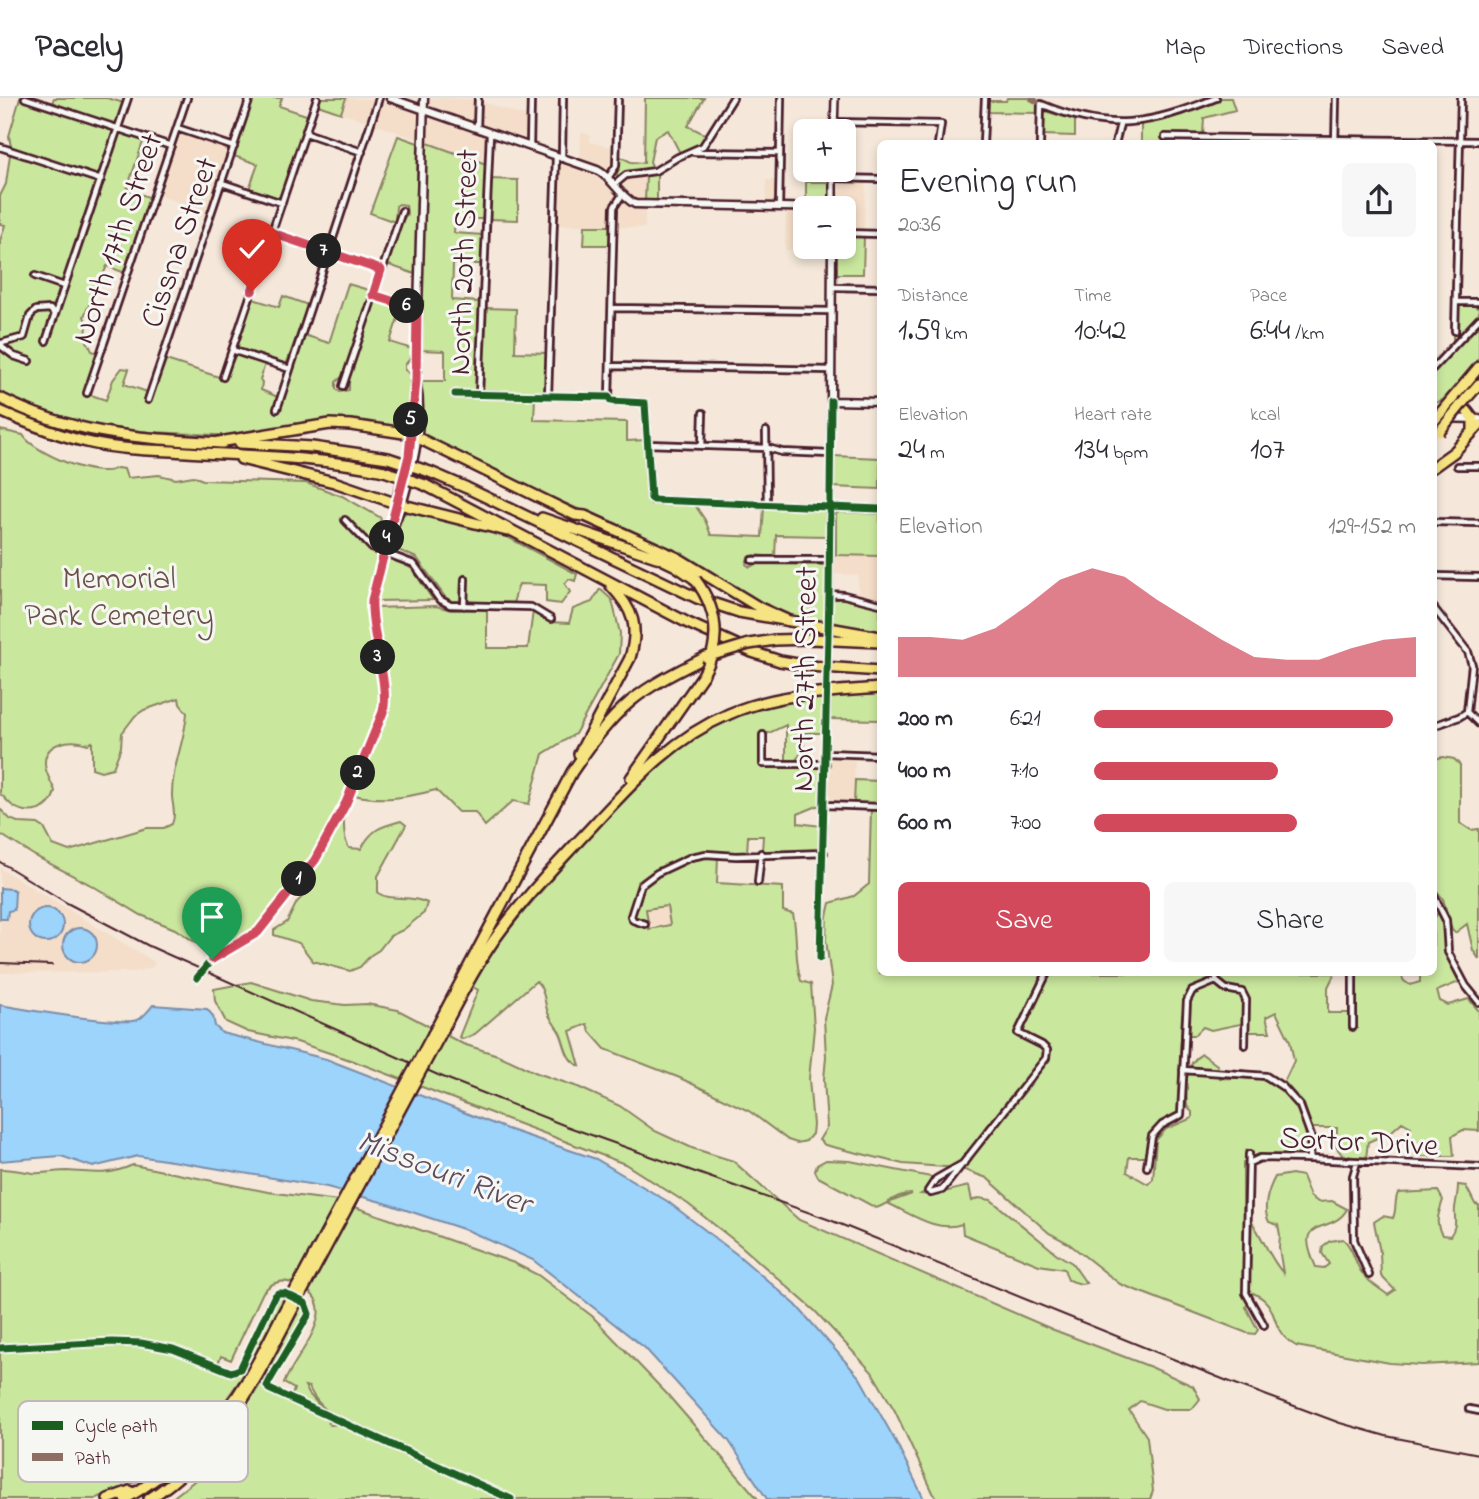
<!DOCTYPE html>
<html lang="en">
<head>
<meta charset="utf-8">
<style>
  body { margin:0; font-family:"Indie Flower",sans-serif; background:#f7f7f7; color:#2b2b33; height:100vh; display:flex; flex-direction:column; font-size:26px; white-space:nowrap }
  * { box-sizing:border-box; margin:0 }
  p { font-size:23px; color:#7c7c81 }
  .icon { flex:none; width:38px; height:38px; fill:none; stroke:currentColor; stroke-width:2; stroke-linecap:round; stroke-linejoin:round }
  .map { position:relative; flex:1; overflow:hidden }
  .side { position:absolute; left:877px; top:42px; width:560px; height:836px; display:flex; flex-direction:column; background:#fff; border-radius:10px; box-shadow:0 4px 10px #0003 }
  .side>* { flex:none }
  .tools { position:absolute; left:793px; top:21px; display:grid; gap:14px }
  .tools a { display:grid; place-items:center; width:63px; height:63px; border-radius:10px; background:#fff; box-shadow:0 4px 10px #0003; font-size:35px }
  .pin { position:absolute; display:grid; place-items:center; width:60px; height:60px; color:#fff; margin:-72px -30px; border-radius:50% 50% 50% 0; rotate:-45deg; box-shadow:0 0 7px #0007 }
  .pin .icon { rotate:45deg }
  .km { position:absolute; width:35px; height:35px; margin:-18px; border-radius:50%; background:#222; color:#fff; font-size:19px; line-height:35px; text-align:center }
  .round { display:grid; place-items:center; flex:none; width:74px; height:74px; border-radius:10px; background:#f7f7f7 }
  .head { display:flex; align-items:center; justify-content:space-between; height:119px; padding:0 21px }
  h1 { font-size:38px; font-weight:600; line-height:52px }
  .metrics { display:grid; grid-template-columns:repeat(3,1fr); gap:10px; height:119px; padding:7px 21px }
  .metrics div { display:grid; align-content:center }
  .metrics b { font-size:30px; font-weight:600 }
  .metrics small { font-size:19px; font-weight:400 }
  .metrics p { font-size:19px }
  .chart { height:196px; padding:14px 21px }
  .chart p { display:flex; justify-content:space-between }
  .chart svg { width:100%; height:126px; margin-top:7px; fill:#d1495b; opacity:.7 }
  .button { display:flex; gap:14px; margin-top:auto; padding:14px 21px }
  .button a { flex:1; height:80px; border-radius:10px; background:#d1495b; color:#fff; font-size:28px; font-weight:600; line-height:80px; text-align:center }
  .button a+a { background:#f7f7f7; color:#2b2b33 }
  ul { padding:0 21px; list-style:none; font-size:23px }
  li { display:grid; grid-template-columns:112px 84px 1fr; align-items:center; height:52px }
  li i { height:18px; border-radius:9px; background:#d1495b }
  header { display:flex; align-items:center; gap:42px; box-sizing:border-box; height:98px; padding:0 35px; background:#fff; border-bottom:2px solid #e1e1e2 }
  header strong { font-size:33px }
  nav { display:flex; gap:38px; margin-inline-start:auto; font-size:24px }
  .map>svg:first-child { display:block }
  .built { fill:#f4dec9 }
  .green { fill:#cae79e; stroke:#8a8364; stroke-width:2; fill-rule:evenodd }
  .water { fill:#9cd4fc; stroke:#7b8ca8; stroke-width:2 }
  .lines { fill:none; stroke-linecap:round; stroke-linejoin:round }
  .minor-casing { stroke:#4a1f2b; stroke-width:10 }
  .tertiary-casing { stroke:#4a1f2b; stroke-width:10 }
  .secondary-casing { stroke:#4a1f2b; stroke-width:11 }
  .motorway-casing { stroke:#4a1f2b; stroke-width:14 }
  .minor { stroke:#f6f6f2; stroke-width:4.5 }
  .tertiary { stroke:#f6f6f2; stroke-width:5 }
  .secondary { stroke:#f6f6f2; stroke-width:6 }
  .motorway { stroke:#f6e381; stroke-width:9 }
  .rail { stroke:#4a1f2b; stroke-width:2 }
  .minor-bridge-casing { stroke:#4a1f2b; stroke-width:10; stroke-linecap:butt }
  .motorway-bridge-casing { stroke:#4a1f2b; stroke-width:14; stroke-linecap:butt }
  .minor-bridge { stroke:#f6f6f2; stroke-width:4.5 }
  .motorway-bridge { stroke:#f6e381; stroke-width:9 }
  .quiet { stroke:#8d6e63; stroke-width:5; stroke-dasharray:10 5; stroke-linecap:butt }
  .cycleway-casing { stroke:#f6f6f2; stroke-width:11 }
  .cycleway { stroke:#1b5e20; stroke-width:7 }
  .route-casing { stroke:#fff; stroke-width:14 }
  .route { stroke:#d1495b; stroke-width:9 }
  .labels { text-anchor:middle; stroke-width:6; stroke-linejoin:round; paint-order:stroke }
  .street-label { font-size:32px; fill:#4a1f2b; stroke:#f6f6f2 }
  .park-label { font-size:32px; fill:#6a5148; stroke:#f6f6f2 }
  .water-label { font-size:33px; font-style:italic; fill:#5e4c5f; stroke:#f6f6f2 }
  .key { fill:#f6f6f2; stroke:#c2b6b6; stroke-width:2 }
  .key-label { font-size:19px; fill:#4a1f2b }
</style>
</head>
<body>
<header>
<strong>Pacely</strong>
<nav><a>Map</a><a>Directions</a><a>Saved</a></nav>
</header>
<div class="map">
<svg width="1479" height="1401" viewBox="0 0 1479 1401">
  <rect width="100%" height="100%" fill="#f5e8da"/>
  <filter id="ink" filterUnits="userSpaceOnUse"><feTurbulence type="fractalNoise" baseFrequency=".0143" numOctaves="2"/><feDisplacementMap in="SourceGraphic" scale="14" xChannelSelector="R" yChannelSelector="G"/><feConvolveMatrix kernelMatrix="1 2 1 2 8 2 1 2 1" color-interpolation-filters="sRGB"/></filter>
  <g filter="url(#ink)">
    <path class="built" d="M346 0 376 1 369 24 341 15Z
      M428 0 475 1V20L471 23 428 7Z
      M382 3 421 16 419 42 374 26Z
      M480 3 528 19 527 41 481 26Z
      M428 16 486 36V66L425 44Z
      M181 33 230 51 207 120 181 112 183 106 157 97 178 34Z
      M581 34 590 37V44L616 50 614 69 610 73 580 61Z
      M561 63 603 78 616 97 612 128 557 127Z
      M646 78 645 104 634 101 621 89 622 83 628 80Z
      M766 82H777L776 105 766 106Z
      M839 83H866L864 133 844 132V110H837Z
      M623 103 645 112V130L617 129 619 107Z
      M786 113 805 114V149H829V153L785 152Z
      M837 413 880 414V503L858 497V477L833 476 834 415Z
      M832 658 855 659 854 706 828 703 829 661Z
      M0 770 155 864 153 869 136 874 0 875Z
      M667 808 670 828 649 831 646 811Z"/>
    <path class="green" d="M20 0 115 32 100 78 84 74 82 79 101 86 120 34 144 41 127 91 151 100 125 175 107 168 84 218 87 227 86 241 92 253 98 255 85 295 106 302 113 282 122 270 129 271 124 286 153 296 166 262 225 281 236 256 265 266 260 282 262 284 261 292 278 299 274 311 278 314 292 277 304 237 329 245 348 186 372 193 344 277 336 284V291L340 294 349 292V277L374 204 379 202 411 213 413 224 398 220 390 244 412 251V258L405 267V272L413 278 408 322 405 328 398 331 363 325 238 338 151 334 97 329 49 317 0 295V143L5 127 0 126V98L6 86 11 49 9 38Z
      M54 0H107L124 5 117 26 115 27 52 5Z
      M253 0H282L279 8 309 18 281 100 279 101 249 91 258 66 234 58Z
      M320 0H346L341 15 318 7Z
      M645 0H704L688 28 707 37 698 47 680 55 668 32 655 39 650 64 654 71 627 74 617 79 619 58 631 64 644 65Z
      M1007 0H1036L1039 15 987 14 988 3H1006Z
      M1221 0H1231L1235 12 1204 20 1203 36H1163V45H1141V26L1169 21Z
      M1045 13 1075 22V38L1042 37 1043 15Z
      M398 38 418 45 415 176 386 166 400 126 407 116 406 107 399 106 396 108 395 124 370 115Z
      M425 44 486 66 483 121H455L454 135 483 137 482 166H453L452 202 479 204 476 294H453V298L535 299 534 322 627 324V343L645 342 647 396 651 406 695 407 705 422 711 437 762 439 764 409 825 412 827 438 776 437 775 459 755 457 748 459 746 466 750 469 756 466 826 467 825 524 779 515 768 510 608 424 512 382 422 336 419 283H445V253L419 252Z
      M657 76V104H645L646 78Z
      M489 81 518 82V122L488 121Z
      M806 84H830L829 105 806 106Z
      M585 128H612V147H584Z
      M844 138H864L863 176H837V149H844Z
      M283 198 308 207 286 267 240 251 238 247 253 201 279 209Z
      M1459 207H1473L1479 211V216L1453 245V235L1457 234Z
      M485 210 516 211 515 254 547 255 545 295 483 292Z
      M1479 225V260L1443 302 1433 306V273Z
      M0 332 23 337C34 355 98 382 117 370L124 371 127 380 159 377 176 381 193 378 203 382 306 385 342 398 381 420 371 451 378 455 379 458 367 512 383 603 342 705C346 720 341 737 349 750L361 751C372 731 379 729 401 723L406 727 378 778V795C391 804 410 796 427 805L424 815 403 832 390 838 379 852 371 857 360 869 350 873 313 863 299 845 274 837V832L287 824 297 804 311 790 312 782 309 778 300 775 256 832 221 850 216 846H198L175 831 141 817 93 788 35 758 0 736V711L10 721 20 725 38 726 44 730 53 747 69 753 147 730H164L172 726C176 716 173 710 172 699 171 671 185 643 187 615L180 606 179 600 144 612 135 618 122 635 121 649 113 670 101 673 92 670V644L88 646C71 640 44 644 45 666 45 675 52 685 55 693 51 713 29 719 13 708 7 704 6 700 0 696Z
      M833 358 880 360V391L832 389Z
      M409 413 500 435 577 476 575 483 569 481 565 486 570 494 561 506 546 504V487L519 486 513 505 453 504 445 499 417 460 391 449 401 418Z
      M839 414 880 416V458L836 457V416Z
      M390 458 412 471 433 502 376 503 385 464 386 460Z
      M600 491 612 502 620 535 619 556 575 636 543 656 529 706 513 703 485 728 475 714H458L436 692C408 699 383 704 354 697L389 609V597L375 524V510L436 508 451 512 487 511V550H528L533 513 549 524 569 525 573 511 592 504Z
      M843 499 880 509V534L832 526V502Z
      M880 595V622L830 621 831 598Z
      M822 598 823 635H805L803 653 795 663H786V627L760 639 762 669 822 670V706L798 716V725L822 728 820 750 816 753H762L763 738H748L747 755 718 758 717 785 783 789V813L793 816C798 839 794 861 801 883L811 886 814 930 809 981 813 1027 812 1036 806 1043 797 1045 788 1042 749 1013 680 980 605 951 590 934 587 926 570 933 580 968C565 962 566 948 560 935 556 928 551 922 548 915 544 904 545 891 536 883L475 936 463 941 459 939 478 892 471 888C499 839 536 799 573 757 652 670 697 612 822 598ZM667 808 670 827 649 831 646 811Z
      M1443 659 1454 661 1460 667V725L1471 732 1479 731V861L1473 852 1467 826 1455 835 1452 832 1443 801 1433 788V661Z
      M855 682 880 683V706H854Z
      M871 711H880V875H1335L1328 889V915H1349L1350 932 1356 930V875H1400L1404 883 1410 887 1420 884V875H1433V823L1438 814 1443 824 1445 855 1459 884 1437 893 1440 903 1448 907 1469 901 1479 913V1033L1463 1032 1452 1038 1454 1058H1416L1407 1045 1411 1029 1402 1024 1391 1034 1368 1044 1366 1060 1343 1058 1336 1049 1337 1030H1312L1304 1006 1284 984 1294 963 1290 943 1276 914 1266 919 1270 934H1249L1240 926 1211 932 1203 929 1195 937H1187V917H1182L1178 1015C1155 1029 1148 1029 1145 1059H1129L1127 1074 1148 1086 1153 1081 1156 1042 1166 1031 1192 1020V1014L1187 1008C1186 990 1184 965 1202 956L1217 967 1220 980C1234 981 1253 978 1265 982 1274 984 1290 999 1295 1007 1302 1018 1313 1049 1302 1058H1255L1243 1064V1113C1261 1131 1266 1156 1283 1175L1279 1150 1280 1137 1278 1127 1269 1124C1262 1111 1268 1092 1275 1079L1292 1076 1302 1078 1310 1098 1318 1104 1332 1103 1347 1111C1332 1139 1291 1115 1316 1169L1324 1170 1329 1166 1322 1155 1323 1148 1330 1143 1343 1141C1354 1150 1354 1164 1362 1175 1369 1185 1379 1190 1388 1197L1395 1192 1381 1178 1380 1154 1374 1124 1383 1118 1393 1120C1397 1111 1394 1103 1398 1095L1438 1093 1443 1102C1439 1115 1434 1124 1442 1137L1450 1138C1458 1127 1454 1122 1455 1110 1456 1103 1458 1095 1458 1087L1466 1088 1475 1106 1479 1107V1264L1422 1267 1390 1265 1296 1248C1266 1231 1283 1208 1253 1195L1246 1209 1258 1232 1255 1236 1247 1235 1120 1186 1068 1145 1049 1135 987 1080 959 1070 903 1066 825 1047 819 1042 827 1029 824 981 826 959 824 920 832 887 826 842 827 818 830 805 854 798 869 786Z
      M251 884 311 903 345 907 367 906 398 912 463 946 498 957 537 975 578 989 620 1008 655 1033 692 1050 733 1063 799 1122 1054 1232 1151 1269 1193 1288 1200 1301 1192 1311H1164L1140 1303 1129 1312 1147 1339 1153 1393 1150 1401H936L895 1313 872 1274 815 1213 740 1147 688 1106 625 1066 356 964 297 944 248 934 226 924 215 903 214 891Z
      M826 1062 850 1063 931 1079 932 1090 921 1096 931 1097 969 1088 972 1103 979 1100 991 1102 1057 1156 1072 1165 1086 1185 1081 1186 1068 1182 1064 1171 1039 1167 963 1136 962 1126C936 1135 910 1115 887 1105L912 1096C894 1096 890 1106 876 1110L818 1079 815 1073 817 1067Z
      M133 1067 268 1094 338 1103 514 1165 538 1177 592 1218 667 1296 758 1401H171L216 1366 234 1326 258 1290 301 1206 307 1210 306 1219 267 1286V1290L271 1294 323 1318 330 1327 343 1326 344 1324C330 1316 315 1304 309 1289L305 1288 309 1296 327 1316 291 1300 294 1291 284 1285C297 1253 350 1204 292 1185 281 1181 271 1185 263 1194L231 1262 221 1258 217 1269 233 1276 240 1274 272 1206 277 1198 282 1197 288 1199 252 1265 225 1303 184 1348 140 1382 95 1401H0V1071C12 1071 21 1073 33 1075 44 1076 56 1073 67 1073 94 1074 105 1079 133 1067Z"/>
    <path class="water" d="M0 790 12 791 15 793 14 812 8 813 7 821H0Z
      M29 827a17 17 0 1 1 34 0a17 17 0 1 1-34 0Z
      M63 847a17 17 0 1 1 34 0a17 17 0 1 1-34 0Z
      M0 907C22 911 122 928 137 922 144 919 148 913 153 907L207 911 213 918 215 928 222 935 326 961 507 1031 596 1061 667 1103 739 1158 796 1207 860 1280 896 1344 924 1401H767L729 1343 645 1250 533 1162 469 1133 385 1105 327 1089 178 1064 138 1058 93 1069 61 1058 0 1063Z"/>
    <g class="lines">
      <defs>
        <path id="minor" d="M25 0 171 48
          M834 24 941 26 938 46
          M177 30 234 49
          M477 30 478 0
          M306 35 362 54
          M1165 39 1479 43
          M983 46 985 0
          M1040 46 1041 6C1110 35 1148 27 1216 0
          M1115 46 1120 26
          M1335 46 1336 0
          M530 48 531 0
          M0 49 101 82
          M694 54 780 55
          M562 59 563 0
          M608 80 616 68 618 0
          M833 80 880 81
          M222 85 282 105
          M614 87 626 77 655 73 678 59 703 48 733 0
          M779 109 781 0
          M272 135 381 172
          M844 135 880 136
          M35 178 64 188
          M832 189 880 190
          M373 196 417 211
          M1456 204H1479
          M612 210 831 213
          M1455 233 1461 0
          M46 243 128 0
          M232 252 290 271
          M29 263 14 258 2 249V245L24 239 30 218 36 212 50 211 54 216
          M611 268 831 272
          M1433 270 1479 221
          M223 279 317 0
          M343 288 402 113
          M87 295 187 0
          M455 296 609 299 611 303 645 305 651 400 654 402 880 411
          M479 296 490 35
          M548 298 556 58
          M609 299 614 109 622 97
          M148 302 250 0
          M277 311 379 0
          M766 333 767 406
          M648 346 768 350 782 354 830 356
          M702 348 703 315
          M1457 368H1479
          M345 422 372 450 414 466 439 501 450 507 531 509 551 521
          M1433 424 1479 425
          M389 443 402 408
          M752 462H830
          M1433 478 1479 479
          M829 496 844 497 880 506
          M829 504 831 303
          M464 508 465 481
          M1433 509 1468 554 1472 567 1467 614
          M1467 614 1479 626
          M1433 628 1459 619 1467 614
          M763 637V666H826
          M826 655 880 657
          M825 707 880 709
          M758 784 761 755
          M1433 796 1446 822 1448 854 1466 888 1479 904
          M645 826 633 822 631 818 641 787 657 775 691 759 706 756 736 758 824 755
          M820 860 826 617
          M1353 875V929
          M197 880 212 861 259 834 315 762 346 704 384 609 385 599 371 515 372 502 395 406
          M1216 883 1226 891 1242 894 1246 902 1245 947
          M1216 883V875
          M1183 972 1266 978 1283 989 1300 1008 1311 1038 1310 1061
          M1249 1056 1246 1195 1264 1227
          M1357 1064 1353 1078 1354 1142 1369 1177
          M964 1065 936 1081 928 1093 931 1095 942 1092 1046 960 1047 952 1042 947 1018 935 1047 875
          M1249 1065 1260 1060 1310 1061 1479 1069
          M1147 1069 1152 1038 1162 1027 1181 1017 1187 903 1192 893 1216 883
          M1469 1311 1479 1313"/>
        <path id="tertiary" d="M834 33 835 0
          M833 110V72"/>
        <path id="secondary" d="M390 0 597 72C613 80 619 98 635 106L833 110
          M832 149 831 303 880 304
          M1435 320 1479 321
          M395 405 409 358 416 282 424 0
          M402 407C413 368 424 328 417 287"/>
        <path id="motorway" d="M0 300C75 338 141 340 223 345
          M1453 300 1479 269
          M1465 302 1479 286
          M0 313C29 326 60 338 91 345 122 352 155 352 187 354 253 358 319 359 384 373
          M1467 313 1473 321V333
          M219 344 330 326 351 327 410 336 575 417 585 418 678 460 760 510 789 523
          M240 345 312 349 388 360
          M241 361 334 384 395 405 507 433
          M1433 369 1454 354 1479 327
          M430 374 467 390 697 500 739 514 880 539
          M425 387 688 525 752 554 780 563 809 568 880 573
          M542 420 656 459
          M651 456 676 468 695 481
          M775 542 811 541 880 544
          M579 656 630 560C639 529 634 512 611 488
          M631 680 703 577
          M433 936 572 674C589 649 608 622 631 603 653 585 680 572 706 559
          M439 939C456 906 473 873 494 842 525 798 562 761 598 722 638 679 675 639 729 616 777 595 829 594 880 590
          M108 1401 130 1393
          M125 1401C171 1375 221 1327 248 1281 263 1256 275 1229 289 1204
          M149 1401C222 1354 256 1281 295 1207"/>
      </defs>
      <use href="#minor" class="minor-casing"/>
      <use href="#tertiary" class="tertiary-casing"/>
      <use href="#secondary" class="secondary-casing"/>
      <use href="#motorway" class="motorway-casing"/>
      <use href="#minor" class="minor"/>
      <use href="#tertiary" class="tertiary"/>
      <use href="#secondary" class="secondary"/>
      <use href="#motorway" class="motorway"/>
      <path class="rail" d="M0 764 67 805 149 848 438 977 566 1028 830 1122 1225 1282 1340 1325 1386 1338 1479 1356
        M0 865 52 867"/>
      <defs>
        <path id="minor-bridge" d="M826 617 829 504"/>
        <path id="motorway-bridge" d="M1433 324 1453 300
          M1439 334 1465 302
          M388 360 430 374
          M384 373 425 387
          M695 481C718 512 722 544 703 577
          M706 559 749 546 775 542
          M289 1204 433 936
          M295 1207 439 939"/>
      </defs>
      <use href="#minor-bridge" class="minor-bridge-casing"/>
      <use href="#motorway-bridge" class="motorway-bridge-casing"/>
      <use href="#minor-bridge" class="minor-bridge"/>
      <use href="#motorway-bridge" class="motorway-bridge"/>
      <path class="quiet" d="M1030 0 1041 6"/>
      <defs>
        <path id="cycleway" d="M455 296 609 299 611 303 645 305 651 400 654 402 880 411
          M820 860 829 496 831 303
          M197 880 212 861 259 834 315 762 346 704 384 609 385 599 371 515 372 502 395 405
          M0 1250 112 1244 141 1245 173 1251 231 1274 240 1271 274 1199 278 1195H284L305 1205 309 1216 270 1282 267 1288 269 1291 511 1401"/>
      </defs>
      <use href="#cycleway" class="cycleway-casing"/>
      <use href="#cycleway" class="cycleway"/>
    </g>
  </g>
  <g class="lines" filter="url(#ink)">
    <defs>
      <path id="route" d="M212 861 258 834 315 762 346 705 383 614C390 587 370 535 372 502L409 358 416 282 417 211 373 197 381 172 272 135 252 193"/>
    </defs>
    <use href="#route" class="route-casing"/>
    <use href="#route" class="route"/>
  </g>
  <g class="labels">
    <g class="street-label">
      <text transform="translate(116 140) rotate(-71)" y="11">North 17th Street</text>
      <text transform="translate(178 144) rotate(-71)" y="11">Cissna Street</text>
      <text transform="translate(462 164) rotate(-88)" y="11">North 20th Street</text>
      <text transform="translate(803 581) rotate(-89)" y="11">North 27th Street</text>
      <text transform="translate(1359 1042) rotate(3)" y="11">Sortor Drive</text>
    </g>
    <g class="park-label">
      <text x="119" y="490">Memorial<tspan x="119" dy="37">Park Cemetery</tspan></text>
    </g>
    <g class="water-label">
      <text transform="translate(445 1072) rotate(21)" y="12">Missouri River</text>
    </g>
  </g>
  <rect x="18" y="1303" width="230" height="81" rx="10" class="key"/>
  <rect x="32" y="1323" width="31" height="9" fill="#1b5e20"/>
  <rect x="32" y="1355" width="31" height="8" fill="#8d6e63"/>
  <g class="key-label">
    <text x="75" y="1334">Cycle path</text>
    <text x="75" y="1366">Path</text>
  </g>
</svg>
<div class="tools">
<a>+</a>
<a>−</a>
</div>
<div class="pin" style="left:212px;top:861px;background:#1e9e55"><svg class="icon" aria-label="arrive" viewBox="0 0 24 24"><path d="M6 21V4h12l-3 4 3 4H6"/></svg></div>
<div class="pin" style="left:252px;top:193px;background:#d93025"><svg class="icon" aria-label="check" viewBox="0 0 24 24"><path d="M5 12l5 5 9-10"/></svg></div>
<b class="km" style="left:299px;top:781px">1</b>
<b class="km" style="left:358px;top:675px">2</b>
<b class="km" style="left:378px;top:559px">3</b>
<b class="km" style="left:387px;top:440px">4</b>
<b class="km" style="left:411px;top:322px">5</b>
<b class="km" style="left:407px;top:208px">6</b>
<b class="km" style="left:324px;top:153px">7</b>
<section class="side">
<div class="head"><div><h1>Evening run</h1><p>20:36</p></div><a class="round"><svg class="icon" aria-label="share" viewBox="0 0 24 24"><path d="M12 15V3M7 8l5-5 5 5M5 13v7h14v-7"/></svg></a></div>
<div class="metrics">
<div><p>Distance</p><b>1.59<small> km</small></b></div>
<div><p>Time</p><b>10:42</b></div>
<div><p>Pace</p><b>6:44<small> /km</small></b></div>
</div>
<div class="metrics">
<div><p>Elevation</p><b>24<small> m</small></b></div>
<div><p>Heart rate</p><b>134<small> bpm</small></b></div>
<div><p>kcal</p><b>107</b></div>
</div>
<div class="chart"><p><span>Elevation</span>129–152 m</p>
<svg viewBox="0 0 160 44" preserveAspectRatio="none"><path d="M0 44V30L10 30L20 31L30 27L40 19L50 10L60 6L70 9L80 17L90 24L100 31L110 37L120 38L130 38L140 34L150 31L160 30V44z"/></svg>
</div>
<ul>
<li><b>200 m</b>6:21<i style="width:93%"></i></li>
<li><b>400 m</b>7:10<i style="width:57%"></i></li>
<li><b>600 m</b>7:00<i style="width:63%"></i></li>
</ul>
<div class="button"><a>Save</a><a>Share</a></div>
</section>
</div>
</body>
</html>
